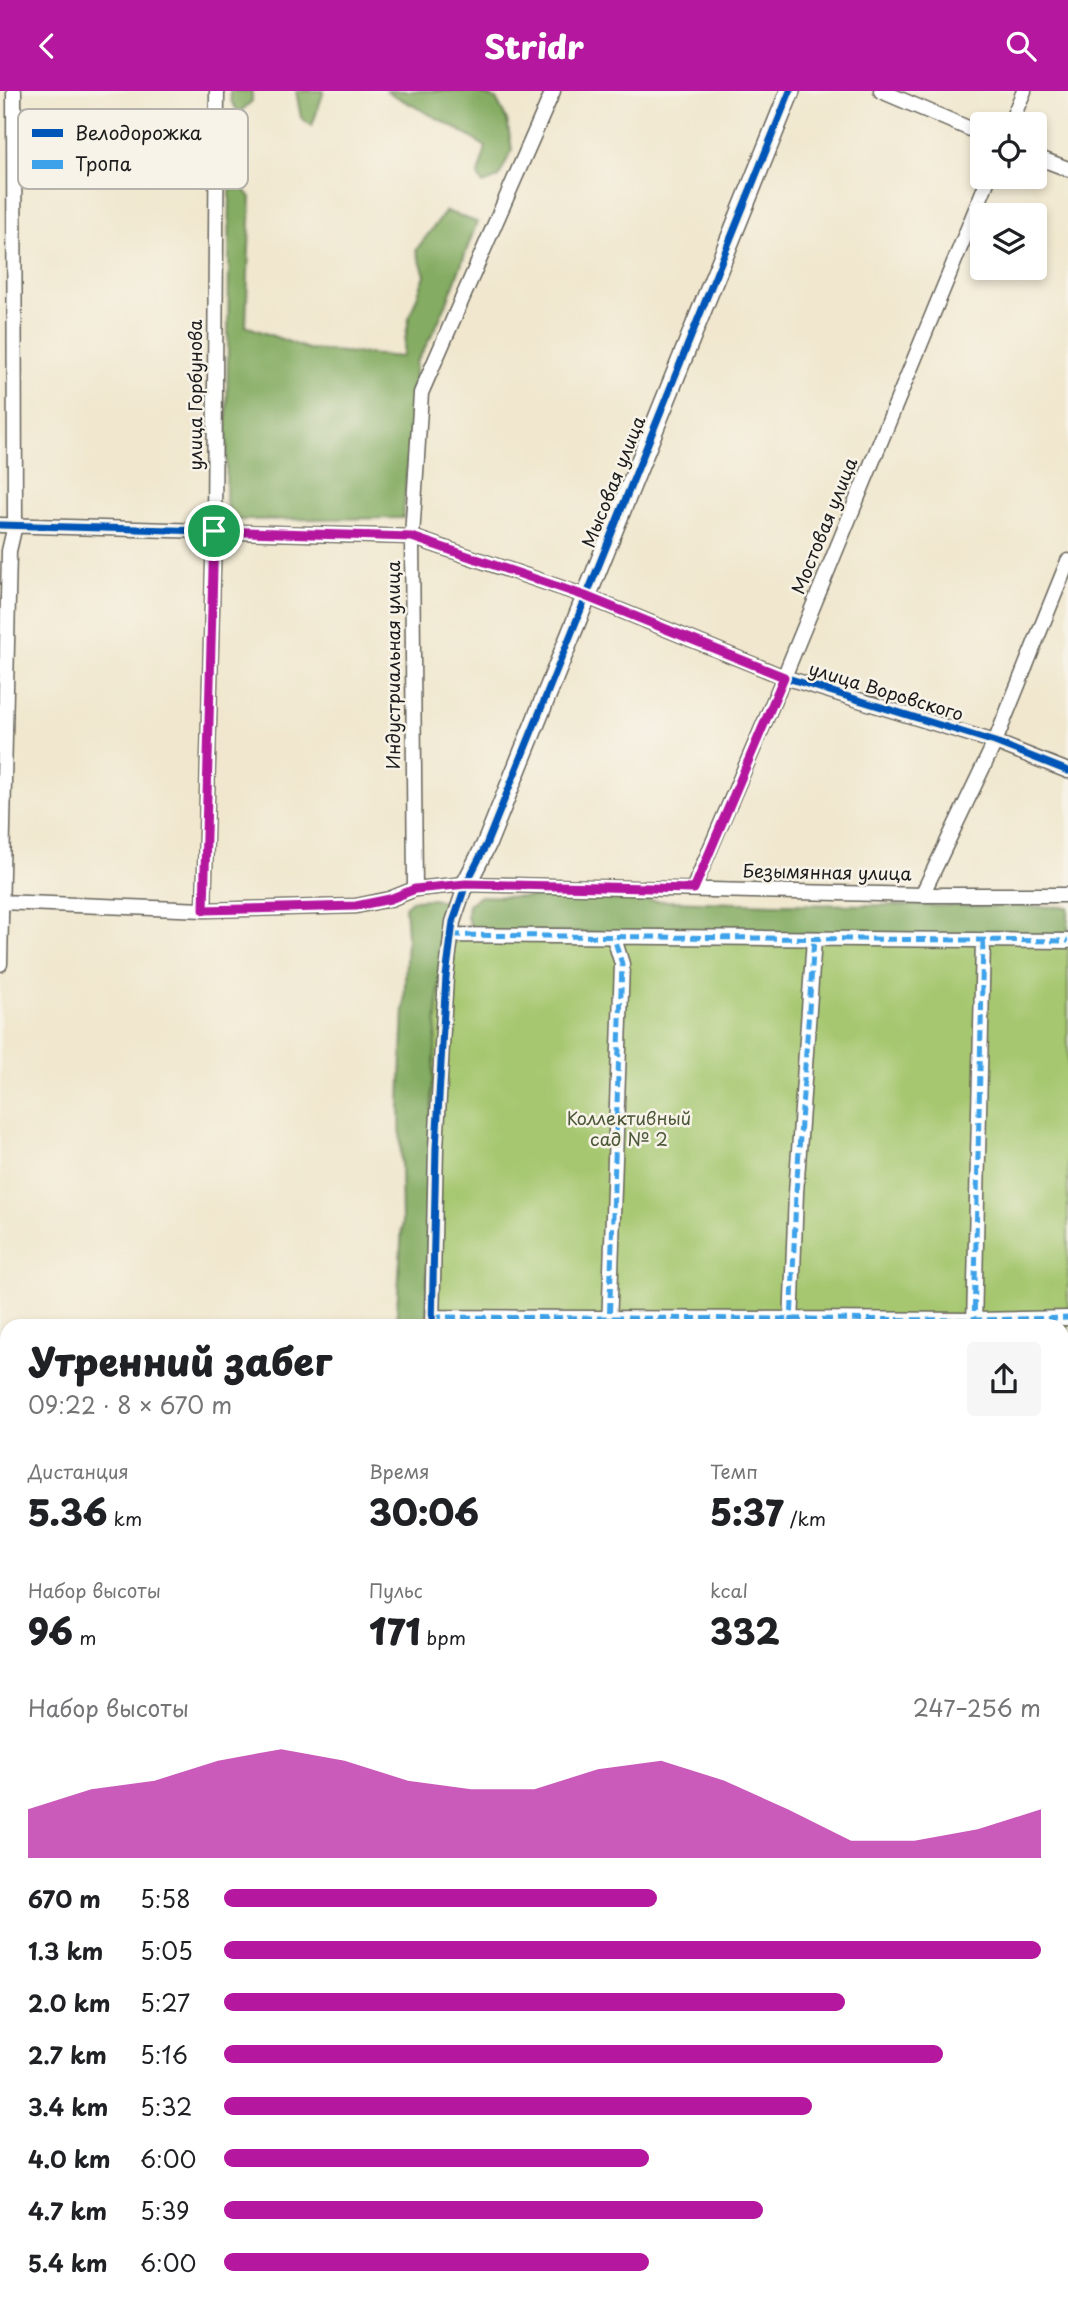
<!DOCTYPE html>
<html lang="ru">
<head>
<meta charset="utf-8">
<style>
  body { margin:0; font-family:"Playpen Sans",sans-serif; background:#f6f6f6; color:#202124; height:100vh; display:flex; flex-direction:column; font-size:26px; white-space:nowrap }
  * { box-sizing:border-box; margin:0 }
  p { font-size:23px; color:#757577 }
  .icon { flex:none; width:38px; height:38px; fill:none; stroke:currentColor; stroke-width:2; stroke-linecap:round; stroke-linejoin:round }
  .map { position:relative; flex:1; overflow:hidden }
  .side { position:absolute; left:0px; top:1228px; width:1069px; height:989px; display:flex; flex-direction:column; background:#fff; border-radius:21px 21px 0 0; box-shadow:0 4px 10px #0003 }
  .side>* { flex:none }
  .buttons { position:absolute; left:970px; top:21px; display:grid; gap:14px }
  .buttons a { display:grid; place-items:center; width:77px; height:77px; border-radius:7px; background:#fff; box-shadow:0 4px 10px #0003; font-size:35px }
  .pin { position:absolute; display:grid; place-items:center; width:60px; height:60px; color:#fff; margin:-30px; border:4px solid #fff; border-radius:50%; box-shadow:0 2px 7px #0007 }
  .round { display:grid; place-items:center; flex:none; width:74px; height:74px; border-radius:7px; background:#f6f6f6 }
  .head { display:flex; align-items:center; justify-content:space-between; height:119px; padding:0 28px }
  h1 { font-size:38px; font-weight:800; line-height:52px }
  .stats { display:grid; grid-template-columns:repeat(3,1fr); gap:10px; height:119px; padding:7px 28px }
  .stats div { display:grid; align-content:center }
  .stats b { font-size:35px; font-weight:800 }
  .stats small { font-size:19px; font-weight:400 }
  .stats p { font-size:19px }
  .chart { height:196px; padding:14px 28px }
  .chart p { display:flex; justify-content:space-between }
  .chart svg { width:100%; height:126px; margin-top:7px; fill:#b5179e; opacity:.7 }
  ul { padding:0 28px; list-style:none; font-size:23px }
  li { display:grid; grid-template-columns:112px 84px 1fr; align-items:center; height:52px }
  li i { height:18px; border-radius:9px; background:#b5179e }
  header { display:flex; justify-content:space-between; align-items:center; height:91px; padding:0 28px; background:#b5179e; color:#fff; font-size:32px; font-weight:800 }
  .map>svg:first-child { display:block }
  .green { fill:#a6c770; stroke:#617246; stroke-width:2 }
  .forest { fill:#84ac62; stroke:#50643f; stroke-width:2 }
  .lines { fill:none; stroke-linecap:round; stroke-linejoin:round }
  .street-casing { stroke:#66635a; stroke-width:17 }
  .secondary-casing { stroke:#66635a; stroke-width:22 }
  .street { stroke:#fff; stroke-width:14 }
  .secondary { stroke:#fff; stroke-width:19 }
  .quiet { stroke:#3da2ea; stroke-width:5; stroke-dasharray:10 5; stroke-linecap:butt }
  .cycleway-casing { stroke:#f7f3e8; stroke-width:11 }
  .cycleway { stroke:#0057b8; stroke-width:7 }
  .route-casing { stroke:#fff; stroke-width:14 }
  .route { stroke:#b5179e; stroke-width:9 }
  .labels { text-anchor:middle; stroke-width:5; stroke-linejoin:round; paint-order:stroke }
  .street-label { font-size:18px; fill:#1c1c1c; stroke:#f7f3e8 }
  .park-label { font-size:18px; fill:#4c5839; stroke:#f7f3e8 }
  .key { fill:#f7f3e8; stroke:#b5b2ab; stroke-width:2 }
  .key-label { font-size:19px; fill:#1c1c1c }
</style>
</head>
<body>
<header><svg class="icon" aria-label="back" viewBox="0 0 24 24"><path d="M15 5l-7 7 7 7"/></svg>Stridr<svg class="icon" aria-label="search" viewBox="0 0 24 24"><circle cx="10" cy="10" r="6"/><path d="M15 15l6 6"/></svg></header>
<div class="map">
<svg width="1068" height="2216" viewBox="0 0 1068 2216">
  <rect width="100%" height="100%" fill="#f7f3e8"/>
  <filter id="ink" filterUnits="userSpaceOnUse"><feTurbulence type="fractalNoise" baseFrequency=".0143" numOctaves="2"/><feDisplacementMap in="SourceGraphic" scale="14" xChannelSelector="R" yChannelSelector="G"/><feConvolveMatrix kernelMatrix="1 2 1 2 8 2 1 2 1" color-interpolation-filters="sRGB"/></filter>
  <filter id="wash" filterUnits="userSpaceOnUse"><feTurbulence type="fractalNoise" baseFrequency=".00686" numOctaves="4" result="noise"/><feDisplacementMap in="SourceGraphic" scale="28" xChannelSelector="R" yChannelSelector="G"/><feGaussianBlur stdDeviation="1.57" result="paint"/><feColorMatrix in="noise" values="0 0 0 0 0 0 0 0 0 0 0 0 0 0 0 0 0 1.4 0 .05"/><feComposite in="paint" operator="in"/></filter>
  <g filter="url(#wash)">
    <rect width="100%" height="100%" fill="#f0e7ce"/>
    <path class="green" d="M447 834 472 840 1068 846V1818L1062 1817V1236H426L432 1003 442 847Z"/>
    <path class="forest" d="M230 0H252V10L239 22 231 10Z
      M296 0H324L312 35 301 27Z
      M386 0H474L496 8 507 29 512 59 498 87 483 93 478 84 486 56 459 39Z
      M230 98H244L251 106 246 235 308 258 402 266 409 227 425 184 416 159 446 120 477 131C459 178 444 229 416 271L403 427 231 429 226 409Z
      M480 805 777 813 1068 816V846L472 840 467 826 468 813Z
      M435 808 447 812 450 820 442 847 432 1003 426 1235 396 1236 402 1135 400 1012 407 844 405 816 413 809Z
      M1062 1817 1068 1818V2067L1062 2068Z"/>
  </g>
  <g filter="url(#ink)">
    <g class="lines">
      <defs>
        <path id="street" d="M881 0 982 43
          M1010 33 1024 0
          M1034 65 1068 78
          M0 434 412 446 585 505 784 586 995 651 1068 680
          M415 798 412 446 421 302 553 0
          M693 798 784 586 989 86
          M922 804 995 651 1068 470
          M0 811 204 819 356 815 390 808 415 798 466 793 922 804H1068
          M204 819 214 440 217 0
          M451 844 1068 850
          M0 873 9 460 15 434 14 0
          M432 1226 974 1229 1068 1227
          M432 1234 436 1057 446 886 453 831 466 793
          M791 1235 796 1102 814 848
          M609 1236 622 873 614 847
          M974 1236 983 850
          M1062 1722H1068"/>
        <path id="secondary" d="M466 793 486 754 790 0"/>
      </defs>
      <use href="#street" class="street-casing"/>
      <use href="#secondary" class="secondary-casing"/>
      <use href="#street" class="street"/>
      <use href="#secondary" class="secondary"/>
      <path class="quiet" d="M451 844 1068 850
        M432 1226 974 1229 1068 1227
        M974 1235 983 850
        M609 1236 622 873 614 847
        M791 1236 796 1102 814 848
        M1062 1722H1068"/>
      <defs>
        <path id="cycleway" d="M0 434 412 446 585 505 784 586 995 651 1068 680
          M432 1236 436 1057 446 886 453 831 466 793 486 754 790 0"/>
      </defs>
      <use href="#cycleway" class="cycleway-casing"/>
      <use href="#cycleway" class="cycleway"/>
    </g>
  </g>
  <g class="lines" filter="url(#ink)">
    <defs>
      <path id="route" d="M214 440 412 446 585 505 784 586 694 798 466 793 415 798 390 808 356 815 204 819Z"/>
    </defs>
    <use href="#route" class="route-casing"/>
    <use href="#route" class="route"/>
  </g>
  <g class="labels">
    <g class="street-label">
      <text transform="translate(196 304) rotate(-90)" y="6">улица Горбунова</text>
      <text transform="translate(614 391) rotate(-68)" y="6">Мысовая улица</text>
      <text transform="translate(825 435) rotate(-68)" y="6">Мостовая улица</text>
      <text transform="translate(394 574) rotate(-90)" y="6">Индустриальная улица</text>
      <text transform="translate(886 601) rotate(17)" y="6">улица Воровского</text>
      <text transform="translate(827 782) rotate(1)" y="6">Безымянная улица</text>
    </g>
    <g class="park-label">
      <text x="629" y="1034">Коллективный<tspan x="629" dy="21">сад № 2</tspan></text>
    </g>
  </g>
  <rect x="18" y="18" width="230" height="80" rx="10" class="key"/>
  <rect x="32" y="38" width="31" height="8" fill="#0057b8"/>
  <rect x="32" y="69" width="31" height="9" fill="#3da2ea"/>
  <g class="key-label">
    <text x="75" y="49">Велодорожка</text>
    <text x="75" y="80">Тропа</text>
  </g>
</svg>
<div class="buttons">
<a><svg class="icon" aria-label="locate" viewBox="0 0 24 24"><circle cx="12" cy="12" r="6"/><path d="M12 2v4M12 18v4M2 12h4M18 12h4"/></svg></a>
<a><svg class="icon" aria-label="layers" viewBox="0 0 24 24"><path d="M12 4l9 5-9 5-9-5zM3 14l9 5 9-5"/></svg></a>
</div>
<div class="pin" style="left:214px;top:440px;background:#1e9e55"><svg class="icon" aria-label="arrive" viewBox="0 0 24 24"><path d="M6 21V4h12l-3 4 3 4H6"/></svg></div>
<section class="side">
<div class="head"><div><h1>Утренний забег</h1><p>09:22 · 8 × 670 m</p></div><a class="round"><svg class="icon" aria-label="share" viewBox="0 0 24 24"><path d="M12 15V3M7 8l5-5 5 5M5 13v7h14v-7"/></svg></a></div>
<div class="stats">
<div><p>Дистанция</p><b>5.36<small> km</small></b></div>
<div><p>Время</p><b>30:06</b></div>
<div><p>Темп</p><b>5:37<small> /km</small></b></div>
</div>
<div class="stats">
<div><p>Набор высоты</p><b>96<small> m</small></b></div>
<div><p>Пульс</p><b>171<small> bpm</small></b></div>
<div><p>kcal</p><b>332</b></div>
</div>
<div class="chart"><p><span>Набор высоты</span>247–256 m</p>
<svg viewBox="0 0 160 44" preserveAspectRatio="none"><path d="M0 44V27L10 20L20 17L30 10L40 6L50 10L60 17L70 20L80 20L90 13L100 10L110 17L120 27L130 38L140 38L150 34L160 27V44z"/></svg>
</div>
<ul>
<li><b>670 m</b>5:58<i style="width:53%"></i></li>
<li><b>1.3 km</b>5:05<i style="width:100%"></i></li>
<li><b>2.0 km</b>5:27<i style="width:76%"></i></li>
<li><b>2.7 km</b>5:16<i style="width:88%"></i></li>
<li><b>3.4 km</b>5:32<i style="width:72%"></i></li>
<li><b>4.0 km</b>6:00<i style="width:52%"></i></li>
<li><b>4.7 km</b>5:39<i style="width:66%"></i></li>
<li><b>5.4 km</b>6:00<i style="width:52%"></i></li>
</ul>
</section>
</div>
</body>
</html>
